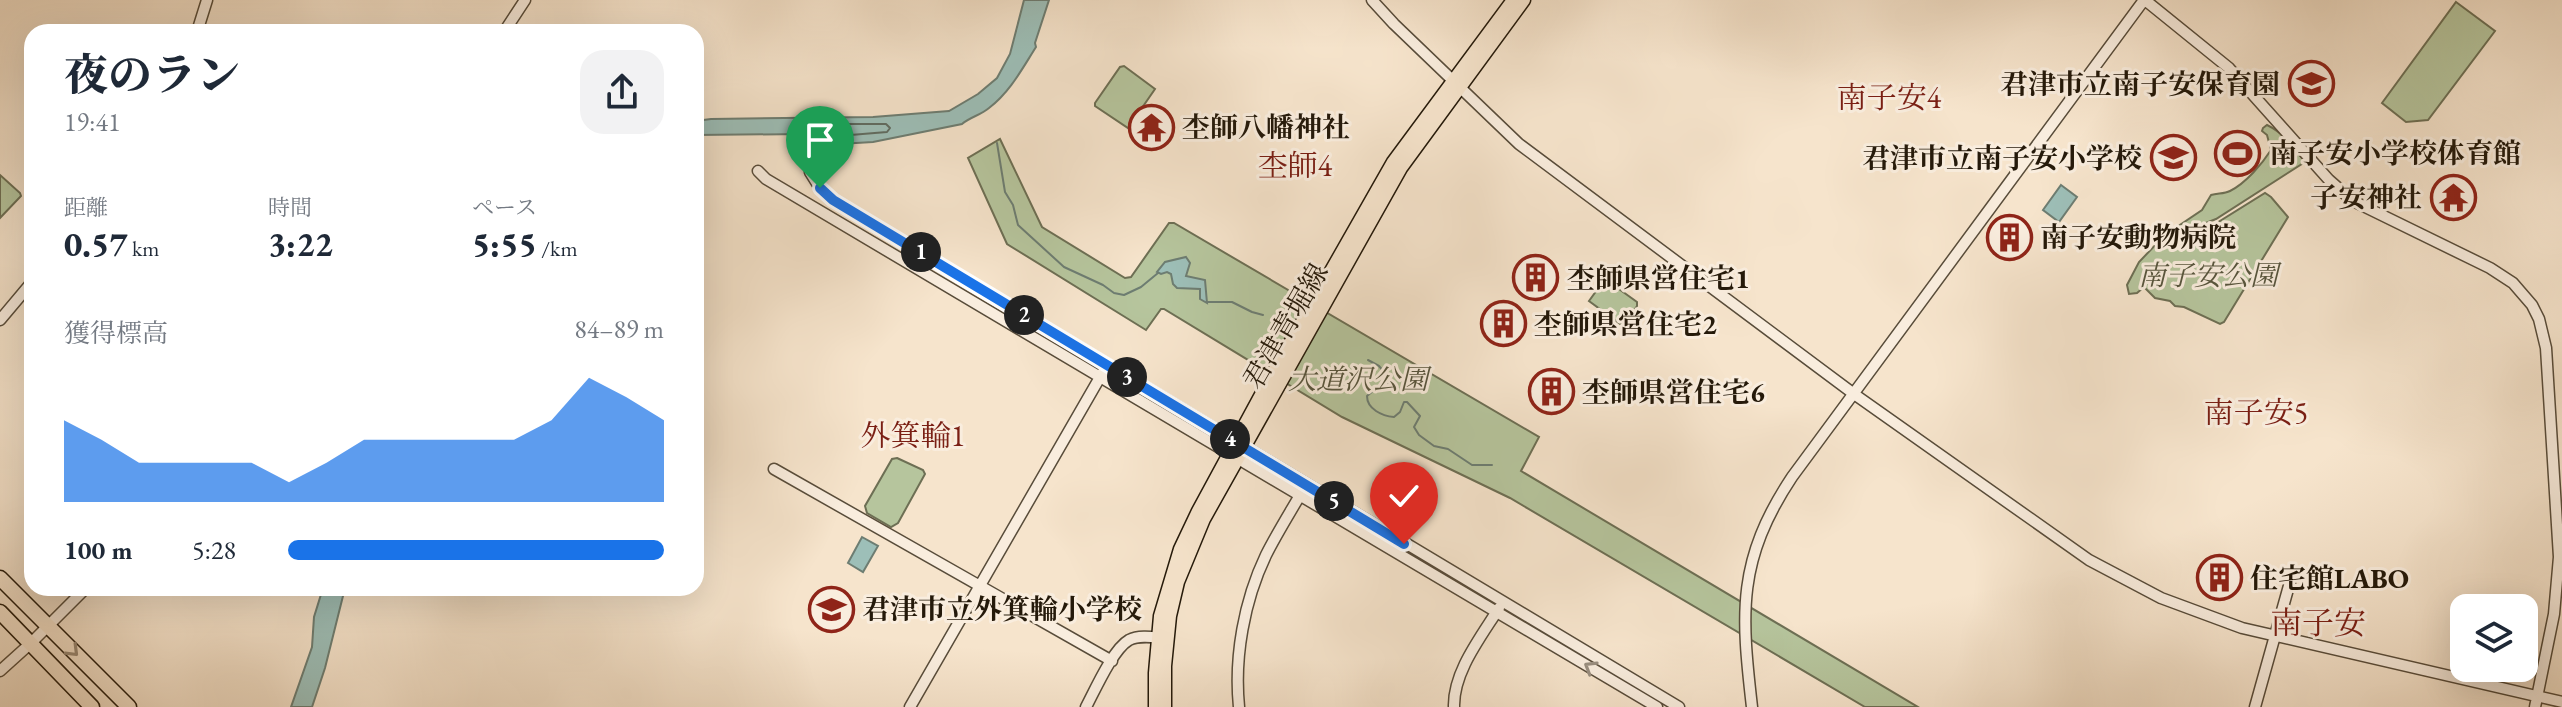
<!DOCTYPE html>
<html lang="ja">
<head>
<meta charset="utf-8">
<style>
  body { margin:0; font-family:"EB Garamond","Noto Serif JP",serif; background:#f2f2f3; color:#1f2937; height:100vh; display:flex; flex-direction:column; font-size:30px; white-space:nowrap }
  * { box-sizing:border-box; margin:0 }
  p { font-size:26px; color:#747a83 }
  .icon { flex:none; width:44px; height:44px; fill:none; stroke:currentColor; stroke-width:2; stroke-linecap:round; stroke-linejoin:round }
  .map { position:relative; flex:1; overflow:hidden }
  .sheet { position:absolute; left:24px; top:24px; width:680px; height:572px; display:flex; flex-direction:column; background:#fff; border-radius:24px; box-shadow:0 8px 32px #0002 }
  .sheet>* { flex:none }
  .tools { position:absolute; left:2450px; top:594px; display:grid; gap:16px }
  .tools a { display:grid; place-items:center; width:88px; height:88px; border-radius:16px; background:#fff; box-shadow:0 8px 32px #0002; font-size:40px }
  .pin { position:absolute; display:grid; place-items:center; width:68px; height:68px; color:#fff; margin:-82px -34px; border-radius:50% 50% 50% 0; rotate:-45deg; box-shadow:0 0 8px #0007 }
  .pin .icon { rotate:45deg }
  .km { position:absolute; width:40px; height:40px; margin:-20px; border-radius:50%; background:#222; color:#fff; font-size:22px; line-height:40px; text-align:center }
  .round { display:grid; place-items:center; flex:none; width:84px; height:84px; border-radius:24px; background:#f2f2f3 }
  .summary { display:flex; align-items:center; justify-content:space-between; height:136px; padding:0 40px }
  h1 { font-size:44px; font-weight:800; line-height:60px }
  .stats { display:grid; grid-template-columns:repeat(3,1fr); gap:12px; height:136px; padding:8px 40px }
  .stats div { display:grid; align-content:center }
  .stats b { font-size:34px; font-weight:800 }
  .stats small { font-size:22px; font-weight:400 }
  .stats p { font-size:22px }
  .chart { height:224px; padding:16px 40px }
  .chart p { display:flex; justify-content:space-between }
  .chart svg { width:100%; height:144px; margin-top:8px; fill:#1a73e8; opacity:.7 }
  ul { padding:0 40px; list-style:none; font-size:26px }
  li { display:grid; grid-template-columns:128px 96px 1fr; align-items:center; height:60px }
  li i { height:20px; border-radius:10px; background:#1a73e8 }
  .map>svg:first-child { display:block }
  .green { fill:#b6c59d; stroke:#6d6f54; stroke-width:2 }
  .water { fill:#9dbfb8; stroke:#6d7d72; stroke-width:2 }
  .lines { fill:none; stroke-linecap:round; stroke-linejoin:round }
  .shore { stroke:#606c61; stroke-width:2 }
  .stream { stroke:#6d7d72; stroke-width:2 }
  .minor-casing { stroke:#584c3a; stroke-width:13 }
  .major-casing { stroke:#24190a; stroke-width:15 }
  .highway-casing { stroke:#24190a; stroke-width:17 }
  .minor { stroke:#f9edde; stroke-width:10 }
  .major { stroke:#f6e4cc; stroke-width:12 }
  .highway { stroke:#f6e4cc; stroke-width:14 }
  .oneway { stroke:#988975 }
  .oneway2 { stroke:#998e7f }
  .route-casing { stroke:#fff; stroke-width:16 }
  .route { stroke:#1a73e8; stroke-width:10 }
  .labels { text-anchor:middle; stroke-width:6; stroke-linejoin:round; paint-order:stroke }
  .poi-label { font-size:28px; font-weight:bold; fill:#24190a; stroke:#f9edde; text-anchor:start }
  .park-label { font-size:28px; font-style:italic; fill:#57553d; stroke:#f9edde }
  .street-label { font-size:28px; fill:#24190a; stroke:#f9edde }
  .neighbourhood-label { font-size:30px; fill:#7a1f14; stroke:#f9edde }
  .quarter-label { font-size:32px; fill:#7a1f14; stroke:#f9edde }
</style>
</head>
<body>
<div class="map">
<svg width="2562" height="707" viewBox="0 0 2562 707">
  <rect width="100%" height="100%" fill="#f6e4cc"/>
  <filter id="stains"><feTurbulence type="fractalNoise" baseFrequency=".0025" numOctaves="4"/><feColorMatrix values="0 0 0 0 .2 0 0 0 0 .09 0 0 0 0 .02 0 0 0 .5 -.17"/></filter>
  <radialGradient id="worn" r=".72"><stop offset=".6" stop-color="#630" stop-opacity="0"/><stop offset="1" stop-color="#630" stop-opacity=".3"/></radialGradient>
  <path class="green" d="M2456 2 2495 31 2428 120 2406 122 2382 103Z
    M1124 66 1155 89 1128 128 1095 106V103L1120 67Z
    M2267 125C2284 133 2294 147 2305 162L2216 219 2206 223 2192 234H2199L2265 193 2271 197 2288 217 2224 322 2220 324 2184 307 2175 306 2170 301 2155 298 2144 287 2137 293 2129 294 2127 285 2139 262 2165 235 2202 210 2211 195C2218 193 2224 194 2230 191 2246 183 2262 164 2271 150L2267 135 2262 131 2263 128Z
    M1000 139 1042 227 1125 278 1131 277 1169 223H1174L1539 437 1521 471 1918 707H1865L1510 498 1342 417 1164 309H1161L1146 330 1007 244 968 158Z
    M0 175 20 193 21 196 0 218Z
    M1605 279 1637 302V306L1623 326 1589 301Z
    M897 458 923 470 925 474 898 523 891 527 867 513 865 506 892 459Z"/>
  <path class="water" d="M1024 0H1049L1035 43 1036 47C1022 69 1010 92 989 108 981 115 970 117 962 124L873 142 822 145 804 134 696 135V121L711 119 873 117 949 111 978 94 997 78 1010 54Z
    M2061 185 2077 197 2059 222 2043 210Z
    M1186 257 1190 263 1186 276 1205 280 1207 303 1200 299V289L1177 288 1173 284 1171 274 1167 272 1161 274 1157 272 1165 262Z
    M862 537 878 546 863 572 848 563Z
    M323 588H345L325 668 312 707H291L312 647 314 617Z"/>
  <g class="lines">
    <path class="shore" d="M820 124H886L890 128 887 132 826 137 817 130V126Z"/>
    <path class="stream" d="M997 143 1005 192 1013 205 1018 225 1064 267 1103 285 1114 293 1124 295 1141 287 1158 273
      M1208 302H1232L1252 312 1263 315
      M1368 360 1379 366 1390 379 1387 388 1374 390 1367 396C1367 409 1382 416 1394 417L1400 412 1404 402H1407L1420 416 1414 427 1419 435 1434 446 1448 449 1472 465H1492"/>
    <defs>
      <path id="minor" d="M1372 0 1394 24 1519 144 1854 394 2089 560 2161 598 2242 628 2562 702
        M2145 0 2229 68 2329 180 2353 201 2490 268 2513 283 2532 305 2539 319 2546 348 2559 557 2554 614 2535 707
        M197 32 207 0
        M504 32 525 0
        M758 171 766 179 1657 707
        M810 172 820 188 833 200 1679 707
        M0 320 32 282
        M774 469 1112 661
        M0 671 31 643 86 588
        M910 707 1103 372
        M1086 707C1095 690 1113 649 1129 640 1139 635 1152 637 1162 638
        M1239 707C1234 657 1244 601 1266 555 1277 533 1291 511 1303 490
        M1454 707C1453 672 1481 637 1499 608
        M1752 707C1741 612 1737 560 1792 477L2144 0
        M2255 707 2290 582"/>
      <path id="major" d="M1155 707V673L1160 616 1180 549 1198 511 1270 378 1393 162 1513 0
        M1165 707V666L1170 616 1178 582 1204 519 1401 168 1524 0"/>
      <path id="highway" d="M0 578 129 707
        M0 612 92 707"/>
    </defs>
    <use href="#minor" class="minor-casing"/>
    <use href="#major" class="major-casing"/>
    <use href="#highway" class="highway-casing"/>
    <use href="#minor" class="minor"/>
    <use href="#major" class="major"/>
    <use href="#highway" class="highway"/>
  </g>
  <defs><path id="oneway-chevron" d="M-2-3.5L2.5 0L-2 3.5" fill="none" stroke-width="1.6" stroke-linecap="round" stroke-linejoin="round" transform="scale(2)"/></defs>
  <use class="oneway" href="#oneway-chevron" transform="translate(73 651) rotate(45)"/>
  <use class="oneway2" href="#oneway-chevron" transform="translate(1590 667) rotate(-149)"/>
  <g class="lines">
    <defs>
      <path id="route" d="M820 188 833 200 1404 544"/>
    </defs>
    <use href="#route" class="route-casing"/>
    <use href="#route" class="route"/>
  </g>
  <defs>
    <symbol id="school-ring" viewBox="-11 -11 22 22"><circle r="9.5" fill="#f9edde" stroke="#8f2418" stroke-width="1.5"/><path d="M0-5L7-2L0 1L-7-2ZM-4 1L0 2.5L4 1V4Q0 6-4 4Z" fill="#8f2418"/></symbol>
    <symbol id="temple-ring" viewBox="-11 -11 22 22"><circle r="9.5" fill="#f9edde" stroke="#8f2418" stroke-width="1.5"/><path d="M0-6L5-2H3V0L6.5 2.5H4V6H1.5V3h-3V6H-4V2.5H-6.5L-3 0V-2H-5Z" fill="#8f2418"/></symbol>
    <symbol id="stadium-ring" viewBox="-11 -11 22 22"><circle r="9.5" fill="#f9edde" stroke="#8f2418" stroke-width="1.5"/><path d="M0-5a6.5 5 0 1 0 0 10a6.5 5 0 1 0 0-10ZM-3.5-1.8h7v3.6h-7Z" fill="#8f2418"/></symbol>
    <symbol id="building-ring" viewBox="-11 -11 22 22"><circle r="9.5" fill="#f9edde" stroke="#8f2418" stroke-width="1.5"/><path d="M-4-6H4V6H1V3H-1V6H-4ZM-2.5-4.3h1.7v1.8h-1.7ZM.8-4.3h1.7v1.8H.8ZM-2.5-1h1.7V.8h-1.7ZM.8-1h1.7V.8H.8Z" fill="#8f2418"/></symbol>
  </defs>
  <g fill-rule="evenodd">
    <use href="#school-ring" x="2286" y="58" width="51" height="51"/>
    <use href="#temple-ring" x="1126" y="102" width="51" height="51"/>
    <use href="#stadium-ring" x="2212" y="128" width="51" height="51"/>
    <use href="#school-ring" x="2148" y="132" width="51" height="51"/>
    <use href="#temple-ring" x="2428" y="172" width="51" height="51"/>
    <use href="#building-ring" x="1984" y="212" width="51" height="51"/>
    <use href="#building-ring" x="1510" y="252" width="51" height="51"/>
    <use href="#building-ring" x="1478" y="298" width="51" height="51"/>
    <use href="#building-ring" x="1526" y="366" width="51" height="51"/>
    <use href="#building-ring" x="2194" y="552" width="51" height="51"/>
    <use href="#school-ring" x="806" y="584" width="51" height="51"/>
  </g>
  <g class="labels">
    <g class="poi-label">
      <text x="2280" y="94" text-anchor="end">君津市立南子安保育園</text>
      <text x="1182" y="137">杢師八幡神社</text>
      <text x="2269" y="163">南子安小学校体育館</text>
      <text x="2142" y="168" text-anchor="end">君津市立南子安小学校</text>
      <text x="2422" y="207" text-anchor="end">子安神社</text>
      <text x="2040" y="247">南子安動物病院</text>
      <text x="1567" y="288">杢師県営住宅1</text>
      <text x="1534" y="334">杢師県営住宅2</text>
      <text x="1582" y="402">杢師県営住宅6</text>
      <text x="2250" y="588">住宅館LABO</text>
      <text x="862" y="619">君津市立外箕輪小学校</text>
    </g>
    <g class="park-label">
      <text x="2208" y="285">南子安公園</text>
      <text x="1358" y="389">大道沢公園</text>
    </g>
    <g class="street-label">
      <text transform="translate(1285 326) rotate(-60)" y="10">君津青堀線</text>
    </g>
    <g class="neighbourhood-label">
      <text x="1889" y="108">南子安4</text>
      <text x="1295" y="176">杢師4</text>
      <text x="2256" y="423">南子安5</text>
      <text x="913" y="446">外箕輪1</text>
    </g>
    <g class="quarter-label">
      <text x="2318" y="634">南子安</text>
    </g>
  </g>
  <rect width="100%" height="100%" filter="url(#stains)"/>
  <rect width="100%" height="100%" fill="url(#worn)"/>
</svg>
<div class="tools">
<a><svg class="icon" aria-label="layers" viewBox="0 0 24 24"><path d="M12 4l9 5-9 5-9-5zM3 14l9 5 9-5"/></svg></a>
</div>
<div class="pin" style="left:820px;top:188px;background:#1e9e55"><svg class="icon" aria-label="arrive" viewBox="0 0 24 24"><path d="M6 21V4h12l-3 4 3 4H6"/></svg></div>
<div class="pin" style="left:1404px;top:544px;background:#d93025"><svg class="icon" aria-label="check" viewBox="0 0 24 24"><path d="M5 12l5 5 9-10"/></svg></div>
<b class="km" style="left:921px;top:252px">1</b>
<b class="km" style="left:1024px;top:315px">2</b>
<b class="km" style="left:1127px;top:377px">3</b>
<b class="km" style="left:1230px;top:439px">4</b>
<b class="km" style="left:1334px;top:501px">5</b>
<section class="sheet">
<div class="summary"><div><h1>夜のラン</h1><p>19:41</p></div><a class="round"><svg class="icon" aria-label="share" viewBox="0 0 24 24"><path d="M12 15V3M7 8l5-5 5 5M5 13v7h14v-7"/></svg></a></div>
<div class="stats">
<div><p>距離</p><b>0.57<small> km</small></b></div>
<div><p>時間</p><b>3:22</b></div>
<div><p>ペース</p><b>5:55<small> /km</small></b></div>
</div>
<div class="chart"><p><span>獲得標高</span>84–89 m</p>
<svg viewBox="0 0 160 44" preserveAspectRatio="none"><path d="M0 44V19L10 25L20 32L30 32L40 32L50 32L60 38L70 32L80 25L90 25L100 25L110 25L120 25L130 19L140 6L150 12L160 19V44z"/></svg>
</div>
<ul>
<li><b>100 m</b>5:28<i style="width:100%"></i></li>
</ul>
</section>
</div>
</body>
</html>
